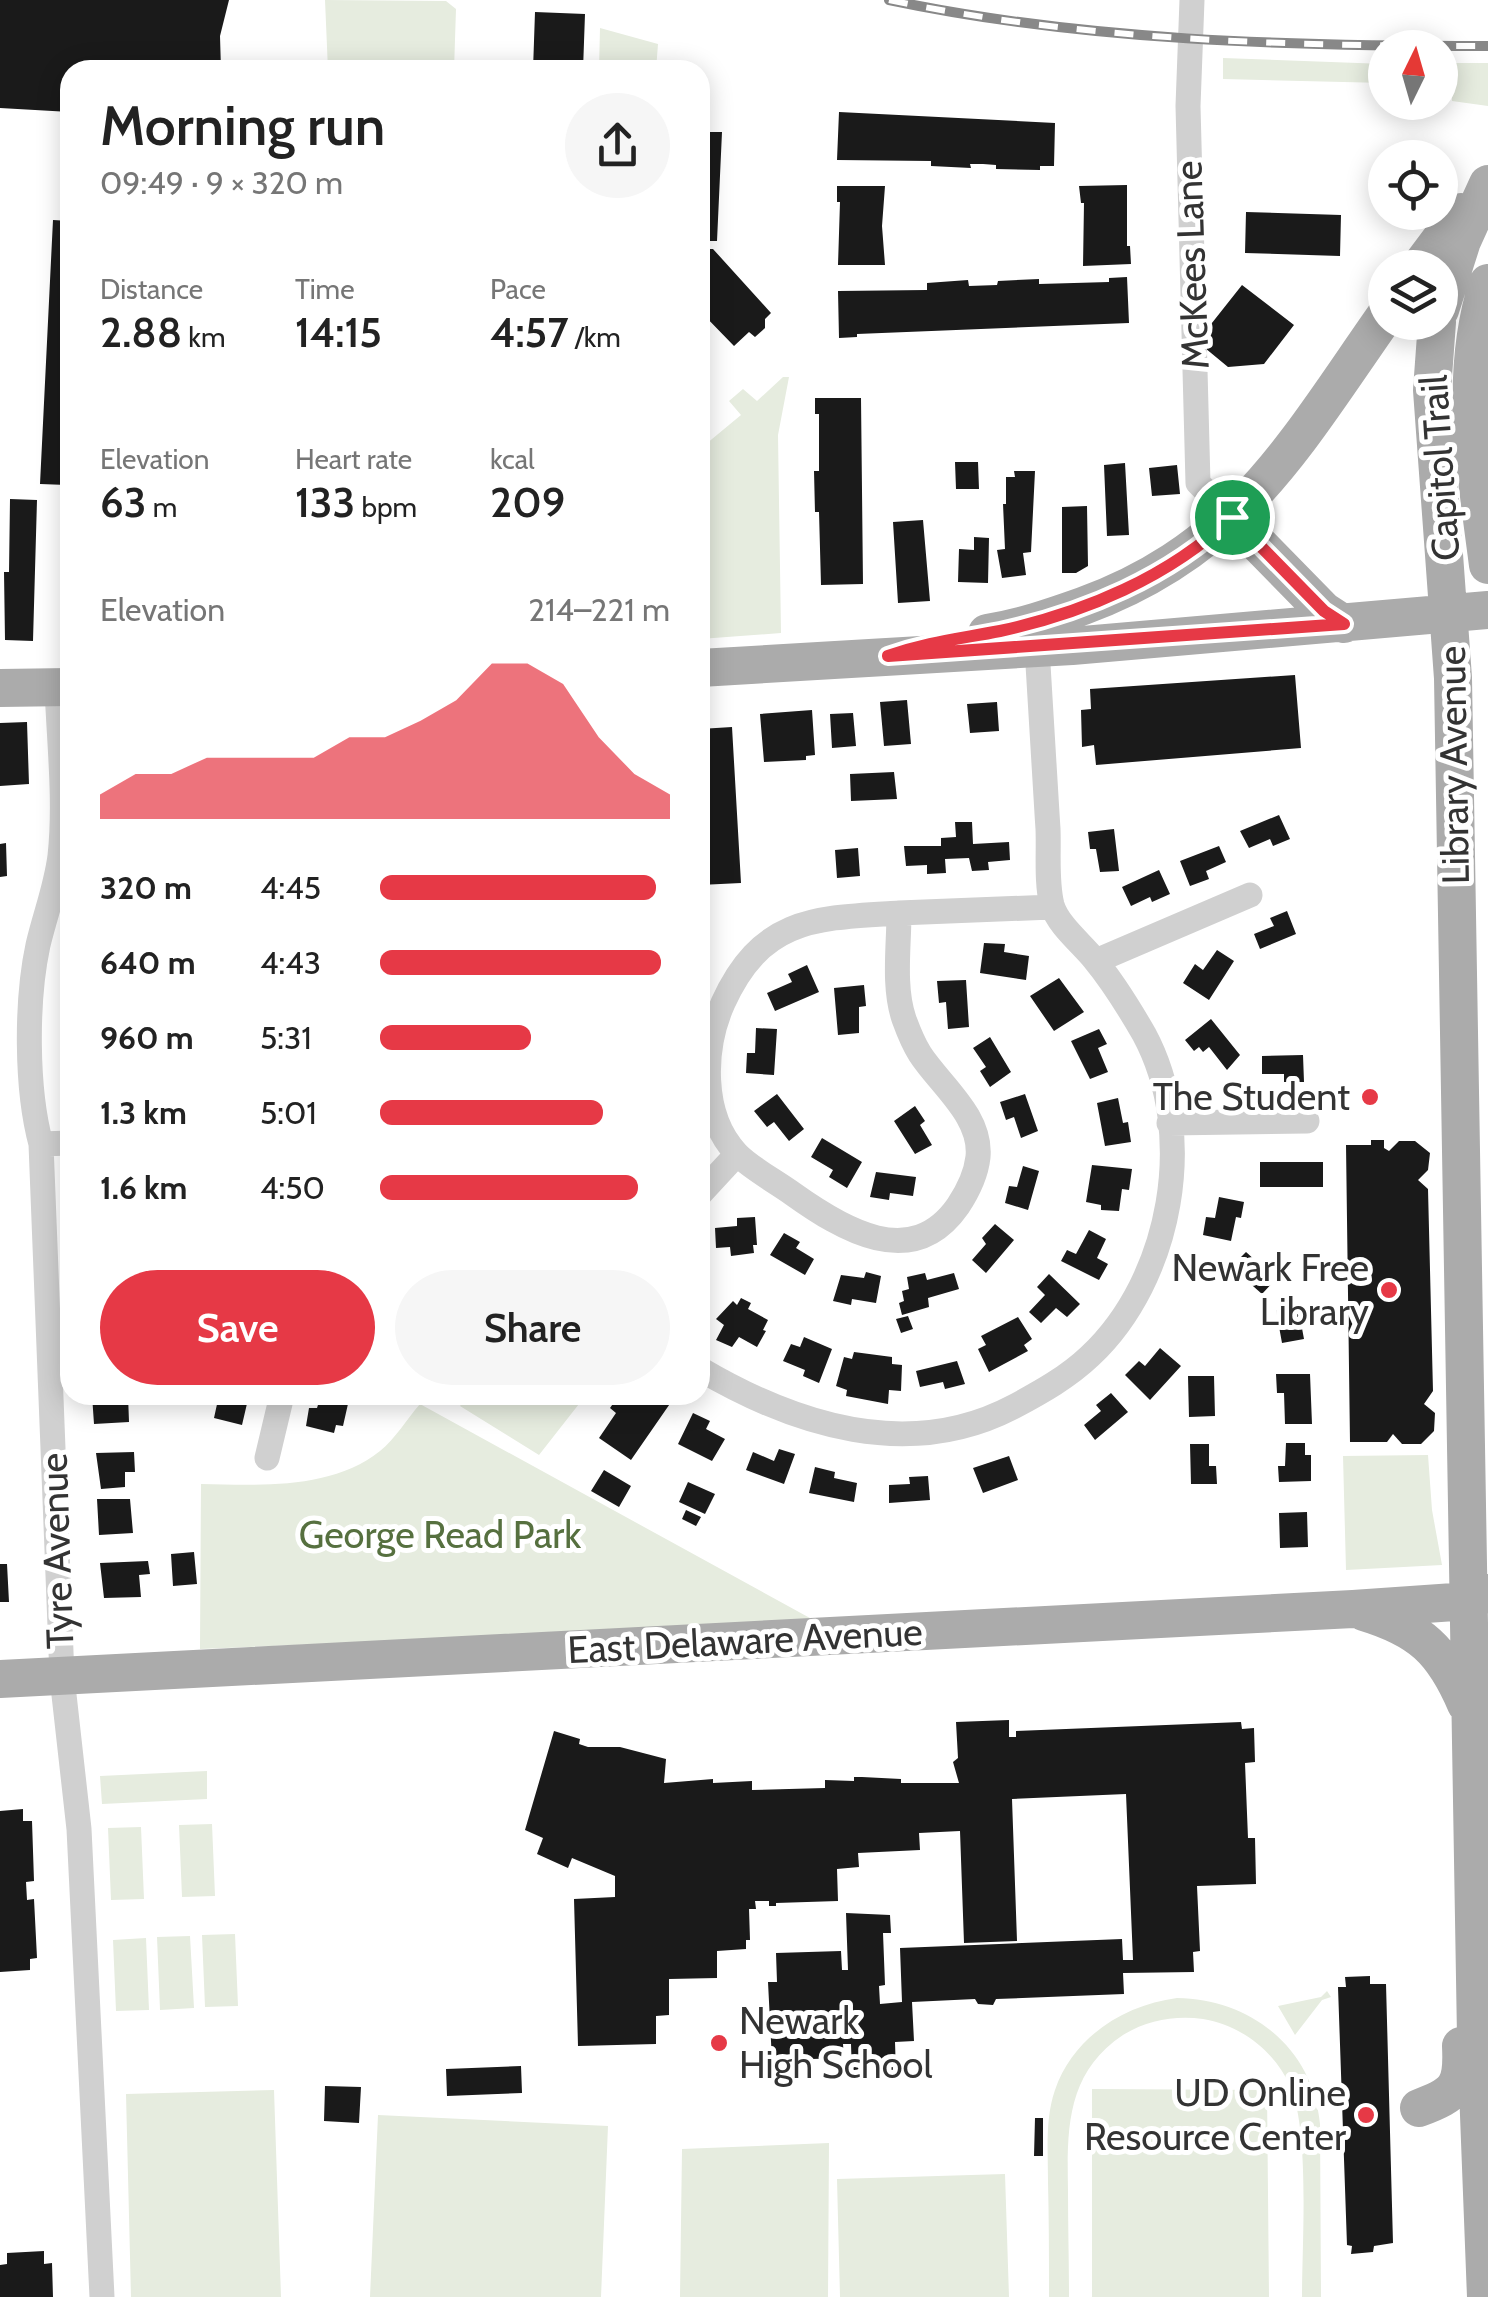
<!DOCTYPE html>
<html lang="en">
<head>
<meta charset="utf-8">
<style>
  body { margin:0; font-family:Cabin,sans-serif; background:#f6f6f6; color:#222; height:100vh; display:flex; flex-direction:column; font-size:38px; white-space:nowrap }
  * { box-sizing:border-box; margin:0 }
  p { font-size:32px; color:#767676 }
  .icon { flex:none; width:55px; height:55px; fill:none; stroke:currentColor; stroke-width:2; stroke-linecap:round; stroke-linejoin:round }
  .map { position:relative; flex:1; overflow:hidden }
  .details { position:absolute; left:60px; top:60px; width:650px; height:1345px; display:flex; flex-direction:column; background:#fff; border-radius:30px; box-shadow:0 5px 25px #0003 }
  .details>* { flex:none }
  .needle { width:65px; rotate:5deg }
  .controls { position:absolute; left:1368px; top:30px; display:grid; gap:20px }
  .controls a { display:grid; place-items:center; width:90px; height:90px; border-radius:50%; background:#fff; box-shadow:0 5px 25px #0003; font-size:50px }
  .pin { position:absolute; display:grid; place-items:center; width:85px; height:85px; color:#fff; margin:-42px; border:5px solid #fff; border-radius:50%; box-shadow:0 2px 10px #0007 }
  .round { display:grid; place-items:center; flex:none; width:105px; height:105px; border-radius:52px; background:#f6f6f6 }
  .summary { display:flex; align-items:center; justify-content:space-between; height:170px; padding:0 40px }
  h1 { font-size:55px; font-weight:600; line-height:75px }
  .figures { display:grid; grid-template-columns:repeat(3,1fr); gap:15px; height:170px; padding:10px 40px }
  .figures div { display:grid; align-content:center }
  .figures b { font-size:42px; font-weight:600 }
  .figures small { font-size:28px; font-weight:400 }
  .figures p { font-size:28px }
  .chart { height:280px; padding:20px 40px }
  .chart p { display:flex; justify-content:space-between }
  .chart svg { width:100%; height:180px; margin-top:10px; fill:#e63946; opacity:.7 }
  .primary-button { display:flex; gap:20px; margin-top:auto; padding:20px 40px }
  .primary-button a { flex:1; height:115px; border-radius:60px; background:#e63946; color:#fff; font-size:40px; font-weight:600; line-height:115px; text-align:center }
  .primary-button a+a { background:#f6f6f6; color:#222 }
  ul { padding:0 40px; list-style:none; font-size:32px }
  li { display:grid; grid-template-columns:160px 120px 1fr; align-items:center; height:75px }
  li i { height:25px; border-radius:12px; background:#e63946 }
  .map>svg:first-child { display:block }
  .green { fill:#e6ecdf }
  .building { fill:#1a1a1a }
  .lines { fill:none; stroke-linecap:round; stroke-linejoin:round }
  .minor { stroke:#d0d0d0; stroke-width:25 }
  .primary { stroke:#ababab; stroke-width:38 }
  .rail-casing { stroke:#888; stroke-width:10 }
  .rail { stroke:#fff; stroke-width:6; stroke-dasharray:19; stroke-linecap:butt }
  .route-casing { stroke:#fff; stroke-width:20 }
  .route { stroke:#e63946; stroke-width:12 }
  .poi-dot { fill:#e63946; stroke:#fff; stroke-width:4 }
  .labels { text-anchor:middle; stroke-width:10; stroke-linejoin:round; paint-order:stroke }
  .street-label { font-size:38px; fill:#333; stroke:#fff }
  .poi-label { font-size:38px; fill:#333; stroke:#fff; text-anchor:end }
  .park-label { font-size:38px; fill:#56703f; stroke:#fff }
</style>
</head>
<body>
<div class="map">
<svg width="1488" height="2297" viewBox="0 0 1488 2297">
  <rect width="100%" height="100%" fill="#fff"/>
  <path class="green" d="M325 0 446 1 456 9 454 70H328Z
    M600 28 658 44 656 70H599Z
    M1223 58 1385 64V83L1223 79Z
    M1440 63H1488V106L1452 101V87L1440 85Z
    M783 377H789L778 435 781 633 700 639V449L741 415 729 401 743 389 757 401Z
    M468 1395H586L539 1455 460 1406Z
    M420 1404 819 1623 200 1649 201 1484C260 1485 331 1490 380 1451 395 1439 407 1419 420 1404Z
    M1428 1455 1432 1510 1442 1565 1346 1570 1343 1456Z
    M207 1771V1799L102 1804 100 1776Z
    M212 1824 215 1896 182 1897 179 1825Z
    M141 1827 144 1899 111 1900 108 1828Z
    M235 1934 238 2006 205 2007 202 1935Z
    M190 1936 194 2008 160 2010 157 1937Z
    M146 1938 149 2010 116 2011 113 1940Z
    M1327 1991 1331 1997 1322 2000 1295 2035 1278 2006 1321 1997Z
    M1177 1998C1251 1999 1313 2048 1320 2124L1321 2297H1302C1302 2244 1310 2130 1290 2086 1275 2051 1240 2025 1203 2019 1176 2015 1147 2020 1123 2035 1066 2073 1067 2129 1068 2191 1068 2226 1069 2262 1069 2297H1049C1049 2259 1049 2220 1048 2182 1048 2151 1045 2119 1055 2090 1073 2037 1124 2005 1177 1998Z
    M1092 2089 1267 2090 1269 2297H1092Z
    M274 2090 281 2297H131L126 2094Z
    M378 2115 608 2126 601 2297H370Z
    M829 2143 828 2297H680L682 2149Z
    M1005 2174 1009 2297H840L837 2179Z"/>
  <path class="building" d="M0 0H229L220 36 221 70H70V112L0 108Z
    M535 12 585 14 583 70H533Z
    M839 112 1055 123 1054 166H1040V170L996 169V165L983 164H970L971 168 931 166V161L837 160Z
    M700 124H709V132H722L717 241H709L708 249H713L771 313 765 319V328L755 337 749 332 734 346 700 311Z
    M1127 185V246H1130L1131 264 1083 266 1084 203H1081L1079 186Z
    M837 186H885L882 226 885 265H838L840 202H837Z
    M1246 212 1341 215 1340 256 1245 253Z
    M53 220 70 221V479L67 485 40 484Z
    M1127 277 1129 323 857 334V337L839 338 838 291 927 290V283L968 280 969 286 997 285 998 281 1039 279V284L1109 282V278Z
    M1242 285 1294 325 1264 364 1228 367 1205 348 1204 333Z
    M815 398H861L863 584 821 585 819 512H815L814 471H819V414H815Z
    M955 462H978L979 489H956Z
    M1125 463 1129 535 1107 536 1104 465Z
    M1177 465 1180 494 1152 496 1149 468Z
    M1014 471H1035L1031 552 1023 553 1026 575 1002 578 997 550 1005 549 1003 504H1006V477H1015Z
    M10 499 37 500 33 641 5 640 4 572H9Z
    M1087 506 1088 566 1076 573H1062V507Z
    M923 520 930 601 898 603 893 522Z
    M974 537 989 538 988 583 958 582 959 549 974 550Z
    M1295 675 1301 748 1096 765 1094 745 1082 747 1081 710 1091 709 1090 689Z
    M907 700 911 744 884 746 880 702Z
    M997 702 999 731 970 733 967 704Z
    M812 710 815 755 806 756V760L764 762 760 714Z
    M853 713 856 746 832 748 830 714Z
    M27 722 29 784 0 786V723Z
    M732 727 741 883 700 885V729Z
    M894 772 897 799 851 801 850 774Z
    M1279 815 1290 839 1273 846 1270 839 1249 848 1240 831Z
    M955 822H972L973 844 1009 842 1010 860 988 862 989 870 972 871 969 858 945 859 946 873 927 874V865L906 866 904 846H941V838L956 837Z
    M1114 829 1119 871 1100 872 1096 849H1090L1088 832Z
    M6 843 7 876 0 877V844Z
    M1219 846 1226 862 1206 871 1209 879 1190 886 1180 861Z
    M858 848 860 876 837 878 835 850Z
    M1159 870 1170 894 1152 902 1150 897 1131 906 1122 887Z
    M1287 911 1296 934 1260 949 1254 934 1274 926 1270 918Z
    M984 943 1005 944 1004 952 1029 956 1026 980 980 973Z
    M1217 950 1234 961 1209 1000 1183 983 1195 964 1203 970Z
    M807 965 819 992 775 1011 767 993 792 982 788 974Z
    M1059 978 1084 1012 1054 1031 1030 996Z
    M966 980 969 1027 948 1029 946 1002 939 1003 937 981Z
    M864 985 866 1006 859 1007V1033L838 1035 834 988Z
    M1211 1019 1240 1055 1227 1070 1209 1047 1203 1052 1199 1047 1194 1051 1185 1040Z
    M756 1028 777 1029 774 1075 746 1073 747 1053H755Z
    M1099 1029 1107 1044 1098 1048 1108 1072 1090 1079 1071 1041Z
    M990 1037 1011 1072 990 1087 980 1071 986 1067 973 1048Z
    M1303 1055 1304 1082H1284V1074H1262V1056Z
    M777 1094 804 1129 789 1141 774 1122 767 1127 754 1111Z
    M1025 1094 1038 1131 1021 1138 1014 1117 1006 1120 1000 1102Z
    M1118 1098 1123 1123 1128 1122 1131 1142 1105 1146 1097 1103Z
    M915 1106 925 1121 920 1125 932 1145 915 1154 894 1121Z
    M822 1138 862 1162 847 1188 829 1177 833 1170 811 1157Z
    M1371 1140H1384V1148L1389 1151 1399 1141H1415L1430 1153 1428 1170 1418 1180 1428 1189 1433 1391 1424 1404 1435 1413 1434 1431 1421 1444H1402L1393 1434 1387 1442H1350L1346 1145H1371Z
    M1260 1162H1323V1187H1260Z
    M1092 1165 1132 1169 1129 1190 1122 1189 1119 1211 1101 1210V1205L1086 1202Z
    M1023 1166 1039 1171 1028 1210 1005 1203 1009 1186 1017 1187Z
    M876 1172 916 1177 913 1196 890 1193 889 1200 870 1197Z
    M1219 1197 1244 1202 1241 1218 1236 1217 1231 1241 1203 1235 1206 1217 1215 1218Z
    M755 1217 757 1245H753L754 1253 731 1256 730 1247 716 1248 715 1228 737 1226V1218Z
    M995 1224 1014 1240 986 1273 972 1260 986 1244 982 1238Z
    M1089 1230 1106 1239 1097 1258 1108 1264 1099 1280 1061 1261 1067 1250 1076 1254Z
    M784 1233 800 1242 796 1248 814 1259 805 1275 770 1255Z
    M1246 1252 1276 1279 1262 1294 1245 1279 1239 1284 1226 1272Z
    M866 1272 881 1276 876 1303 852 1299 851 1305 833 1301 841 1275 864 1278Z
    M925 1273 927 1280 954 1273 959 1289 928 1298 929 1307 902 1315 899 1303 904 1301 902 1291 909 1289 907 1277Z
    M1049 1274 1080 1304 1067 1317 1056 1308 1041 1323 1029 1312 1045 1295 1037 1287Z
    M741 1298 751 1303 748 1309 768 1320 763 1330 766 1331 757 1347 739 1337 732 1347 716 1340 724 1325 716 1319 733 1301 737 1305Z
    M1298 1307 1304 1339 1282 1343 1276 1310Z
    M908 1316 913 1329 901 1333 896 1319Z
    M1018 1317 1032 1339 1024 1345 1028 1351 989 1372 978 1349 986 1345 981 1336Z
    M804 1337 832 1349 819 1383 803 1376 805 1370 783 1361 791 1344 800 1347Z
    M1160 1348 1181 1366 1150 1400 1125 1375 1139 1361 1145 1366Z
    M854 1352 892 1357V1364L902 1365 901 1391 889 1390 888 1404 846 1396 847 1390 836 1386 844 1357 852 1359Z
    M957 1361 965 1384 945 1389 943 1382 920 1387 916 1371Z
    M1276 1374H1310L1312 1424H1285L1284 1393H1277Z
    M1188 1376H1214L1215 1416 1189 1417Z
    M1111 1393 1128 1412 1095 1440 1084 1425 1101 1411 1096 1405Z
    M92 1395H128L129 1422 94 1424Z
    M219 1395H249L242 1425 214 1418Z
    M321 1395H350L343 1426 336 1425 334 1433 306 1426 309 1408H317Z
    M619 1395H676L631 1460 599 1438 616 1413 610 1408Z
    M693 1413 710 1421 706 1429 725 1439 712 1461 678 1444Z
    M1286 1443H1305V1455H1311V1481L1279 1482 1278 1466H1285Z
    M1190 1444H1209V1466H1216L1217 1484H1191Z
    M779 1449 795 1454 784 1484 746 1470 753 1452 774 1461Z
    M134 1452 135 1472H125V1487L101 1489 96 1453Z
    M1009 1456 1018 1480 983 1493 973 1468Z
    M815 1467 835 1472 834 1478 857 1483 854 1502 809 1493Z
    M604 1470 631 1486 619 1507 591 1491Z
    M928 1476 930 1500 889 1503V1485L910 1484 909 1477Z
    M688 1482 715 1494 705 1514 679 1502Z
    M97 1499H130L133 1533 99 1535Z
    M686 1510 701 1517 696 1526 682 1519Z
    M1307 1512 1308 1547 1280 1548 1279 1513Z
    M194 1552 197 1584 173 1586 171 1554Z
    M148 1561 150 1574 139 1575 141 1597 104 1598 100 1563Z
    M0 1564H7L9 1602H0Z
    M1009 1720V1737H1016V1731L1241 1722 1242 1729 1254 1728 1255 1762 1245 1763 1248 1838H1255L1256 1884 1197 1886 1200 1951 1193 1952 1194 1972 1123 1973 1124 1994 996 1999 993 2005 978 2004 975 1999 912 2002 914 2041 895 2042 896 2074 852 2075 851 2044H843L844 2058 812 2059 813 2070 791 2071V2060L772 2061 768 1982H777L776 1953 841 1951 842 1970H848L846 1913 890 1915 891 1933H883L885 1985 879 1986 880 2004 902 2002 900 1948 1122 1939 1123 1960H1133L1126 1794 1012 1799 1017 1941 964 1943 960 1831 919 1833 920 1850 858 1853 859 1867 837 1869 838 1901 776 1903V1906H769V1901H755L756 1909H749L750 1940H746V1949L717 1951V1978L669 1979V2015L656 2016V2044L578 2046 574 1899 615 1897V1876L572 1858 568 1868 537 1854 543 1838 525 1830 554 1731 580 1739 579 1744 588 1747H620L666 1759 664 1783 713 1779V1783L752 1781V1790L825 1788V1780L854 1781V1777H862L901 1779V1783H959L953 1762 958 1758 956 1722Z
    M23 1809V1821H32L34 1881 26 1882 27 1900 34 1899 37 1958 30 1959V1970L0 1972V1811Z
    M1370 1976V1984H1386L1393 2243 1374 2246 1373 2252 1351 2254 1352 2246 1347 2245 1338 1987H1346L1345 1977Z
    M521 2066 522 2093 447 2096 446 2069Z
    M325 2086 361 2087 359 2123 324 2121Z
    M1035 2118H1043V2156H1034Z
    M44 2251V2264L52 2263 53 2297H0V2265L7 2264V2253Z"/>
  <g class="lines">
    <path class="minor" d="M1192 0 1188 106 1198 483 1232 517
      M57 687C59 742 66 801 60 856 56 887 45 915 38 945 26 1001 26 1089 41 1144L62 1677 79 1829 102 2297
      M899 913C816 918 762 917 723 1003 703 1048 700 1115 737 1154 752 1169 775 1181 793 1194 842 1229 912 1272 958 1206 968 1191 976 1175 978 1157 982 1116 940 1085 920 1054 913 1043 908 1030 904 1019 893 987 899 946 899 913L1052 907
      M1096 961 1250 895
      M1169 1123 1307 1121
      M41 1144 70 1143
      M700 1194 737 1154
      M700 1369C795 1425 910 1462 1015 1406 1041 1392 1068 1377 1090 1356 1172 1279 1198 1134 1144 1034 1129 1008 1113 982 1094 959 1081 943 1058 925 1052 905 1046 882 1049 853 1048 829 1044 769 1041 709 1037 648
      M267 1458 282 1395"/>
    <path class="primary" d="M1419 268 1461 212
      M1488 283C1458 376 1476 470 1488 565
      M1440 310 1462 241 1488 184
      M1437 322 1432 390 1453 678 1476 2037 1486 2297
      M1232 517 1324 611 1344 624
      M987 633C1020 628 1052 617 1083 606 1239 549 1295 444 1385 316
      M700 668 1072 646 1488 610
      M0 688 70 687
      M1364 1612C1420 1629 1443 1650 1466 1704
      M0 1679 1353 1609 1469 1601 1488 1593
      M1419 2108C1457 2094 1463 2086 1461 2046"/>
    <defs>
      <path id="rail" d="M889 0C1085 41 1288 46 1488 46"/>
    </defs>
    <use href="#rail" class="rail-casing"/>
    <use href="#rail" class="rail"/>
  </g>
  <g class="lines">
    <defs>
      <path id="route" d="M1232 517 1324 611 1344 624 888 656C928 642 959 639 1000 631 1083 613 1170 577 1232 517Z"/>
    </defs>
    <use href="#route" class="route-casing"/>
    <use href="#route" class="route"/>
  </g>
  <g class="poi-dot">
    <circle cx="1370" cy="1097" r="10"/>
    <circle cx="1389" cy="1290" r="10"/>
    <circle cx="719" cy="2043" r="10"/>
    <circle cx="1366" cy="2115" r="10"/>
  </g>
  <g class="labels">
    <g class="street-label">
      <text transform="translate(1192 265) rotate(-92)" y="13">McKees Lane</text>
      <text transform="translate(1440 468) rotate(-94)" y="13">Capitol Trail</text>
      <text transform="translate(1454 765) rotate(-91)" y="13">Library Avenue</text>
      <text transform="translate(57 1551) rotate(-92)" y="13">Tyre Avenue</text>
      <text transform="translate(745 1641) rotate(-3)" y="13">East Delaware Avenue</text>
    </g>
    <g class="poi-label">
      <text x="1350" y="1110">The Student</text>
      <text x="1369" y="1281">Newark Free<tspan x="1369" dy="44">Library</tspan></text>
      <text x="739" y="2034" text-anchor="start">Newark<tspan x="739" dy="44">High School</tspan></text>
      <text x="1346" y="2106">UD Online<tspan x="1346" dy="44">Resource Center</tspan></text>
    </g>
    <g class="park-label">
      <text x="440" y="1548">George Read Park</text>
    </g>
  </g>
</svg>
<div class="controls">
<a><svg class="needle" viewBox="-14 -14 28 28"><path d="M0-13l5 13h-10z" fill="#e53935"/><path d="M0 13l5-13h-10z" fill="#767676"/></svg></a>
<a><svg class="icon" aria-label="locate" viewBox="0 0 24 24"><circle cx="12" cy="12" r="6"/><path d="M12 2v4M12 18v4M2 12h4M18 12h4"/></svg></a>
<a><svg class="icon" aria-label="layers" viewBox="0 0 24 24"><path d="M12 4l9 5-9 5-9-5zM3 14l9 5 9-5"/></svg></a>
</div>
<div class="pin" style="left:1232px;top:517px;background:#1e9e55"><svg class="icon" aria-label="arrive" viewBox="0 0 24 24"><path d="M6 21V4h12l-3 4 3 4H6"/></svg></div>
<section class="details">
<div class="summary"><div><h1>Morning run</h1><p>09:49 · 9 × 320 m</p></div><a class="round"><svg class="icon" aria-label="share" viewBox="0 0 24 24"><path d="M12 15V3M7 8l5-5 5 5M5 13v7h14v-7"/></svg></a></div>
<div class="figures">
<div><p>Distance</p><b>2.88<small> km</small></b></div>
<div><p>Time</p><b>14:15</b></div>
<div><p>Pace</p><b>4:57<small> /km</small></b></div>
</div>
<div class="figures">
<div><p>Elevation</p><b>63<small> m</small></b></div>
<div><p>Heart rate</p><b>133<small> bpm</small></b></div>
<div><p>kcal</p><b>209</b></div>
</div>
<div class="chart"><p><span>Elevation</span>214–221 m</p>
<svg viewBox="0 0 160 44" preserveAspectRatio="none"><path d="M0 44V38L10 33L20 33L30 29L40 29L50 29L60 29L70 24L80 24L90 20L100 15L110 6L120 6L130 11L140 24L150 33L160 38V44z"/></svg>
</div>
<ul>
<li><b>320 m</b>4:45<i style="width:95%"></i></li>
<li><b>640 m</b>4:43<i style="width:97%"></i></li>
<li><b>960 m</b>5:31<i style="width:52%"></i></li>
<li><b>1.3 km</b>5:01<i style="width:77%"></i></li>
<li><b>1.6 km</b>4:50<i style="width:89%"></i></li>
</ul>
<div class="primary-button"><a>Save</a><a>Share</a></div>
</section>
</div>
</body>
</html>
